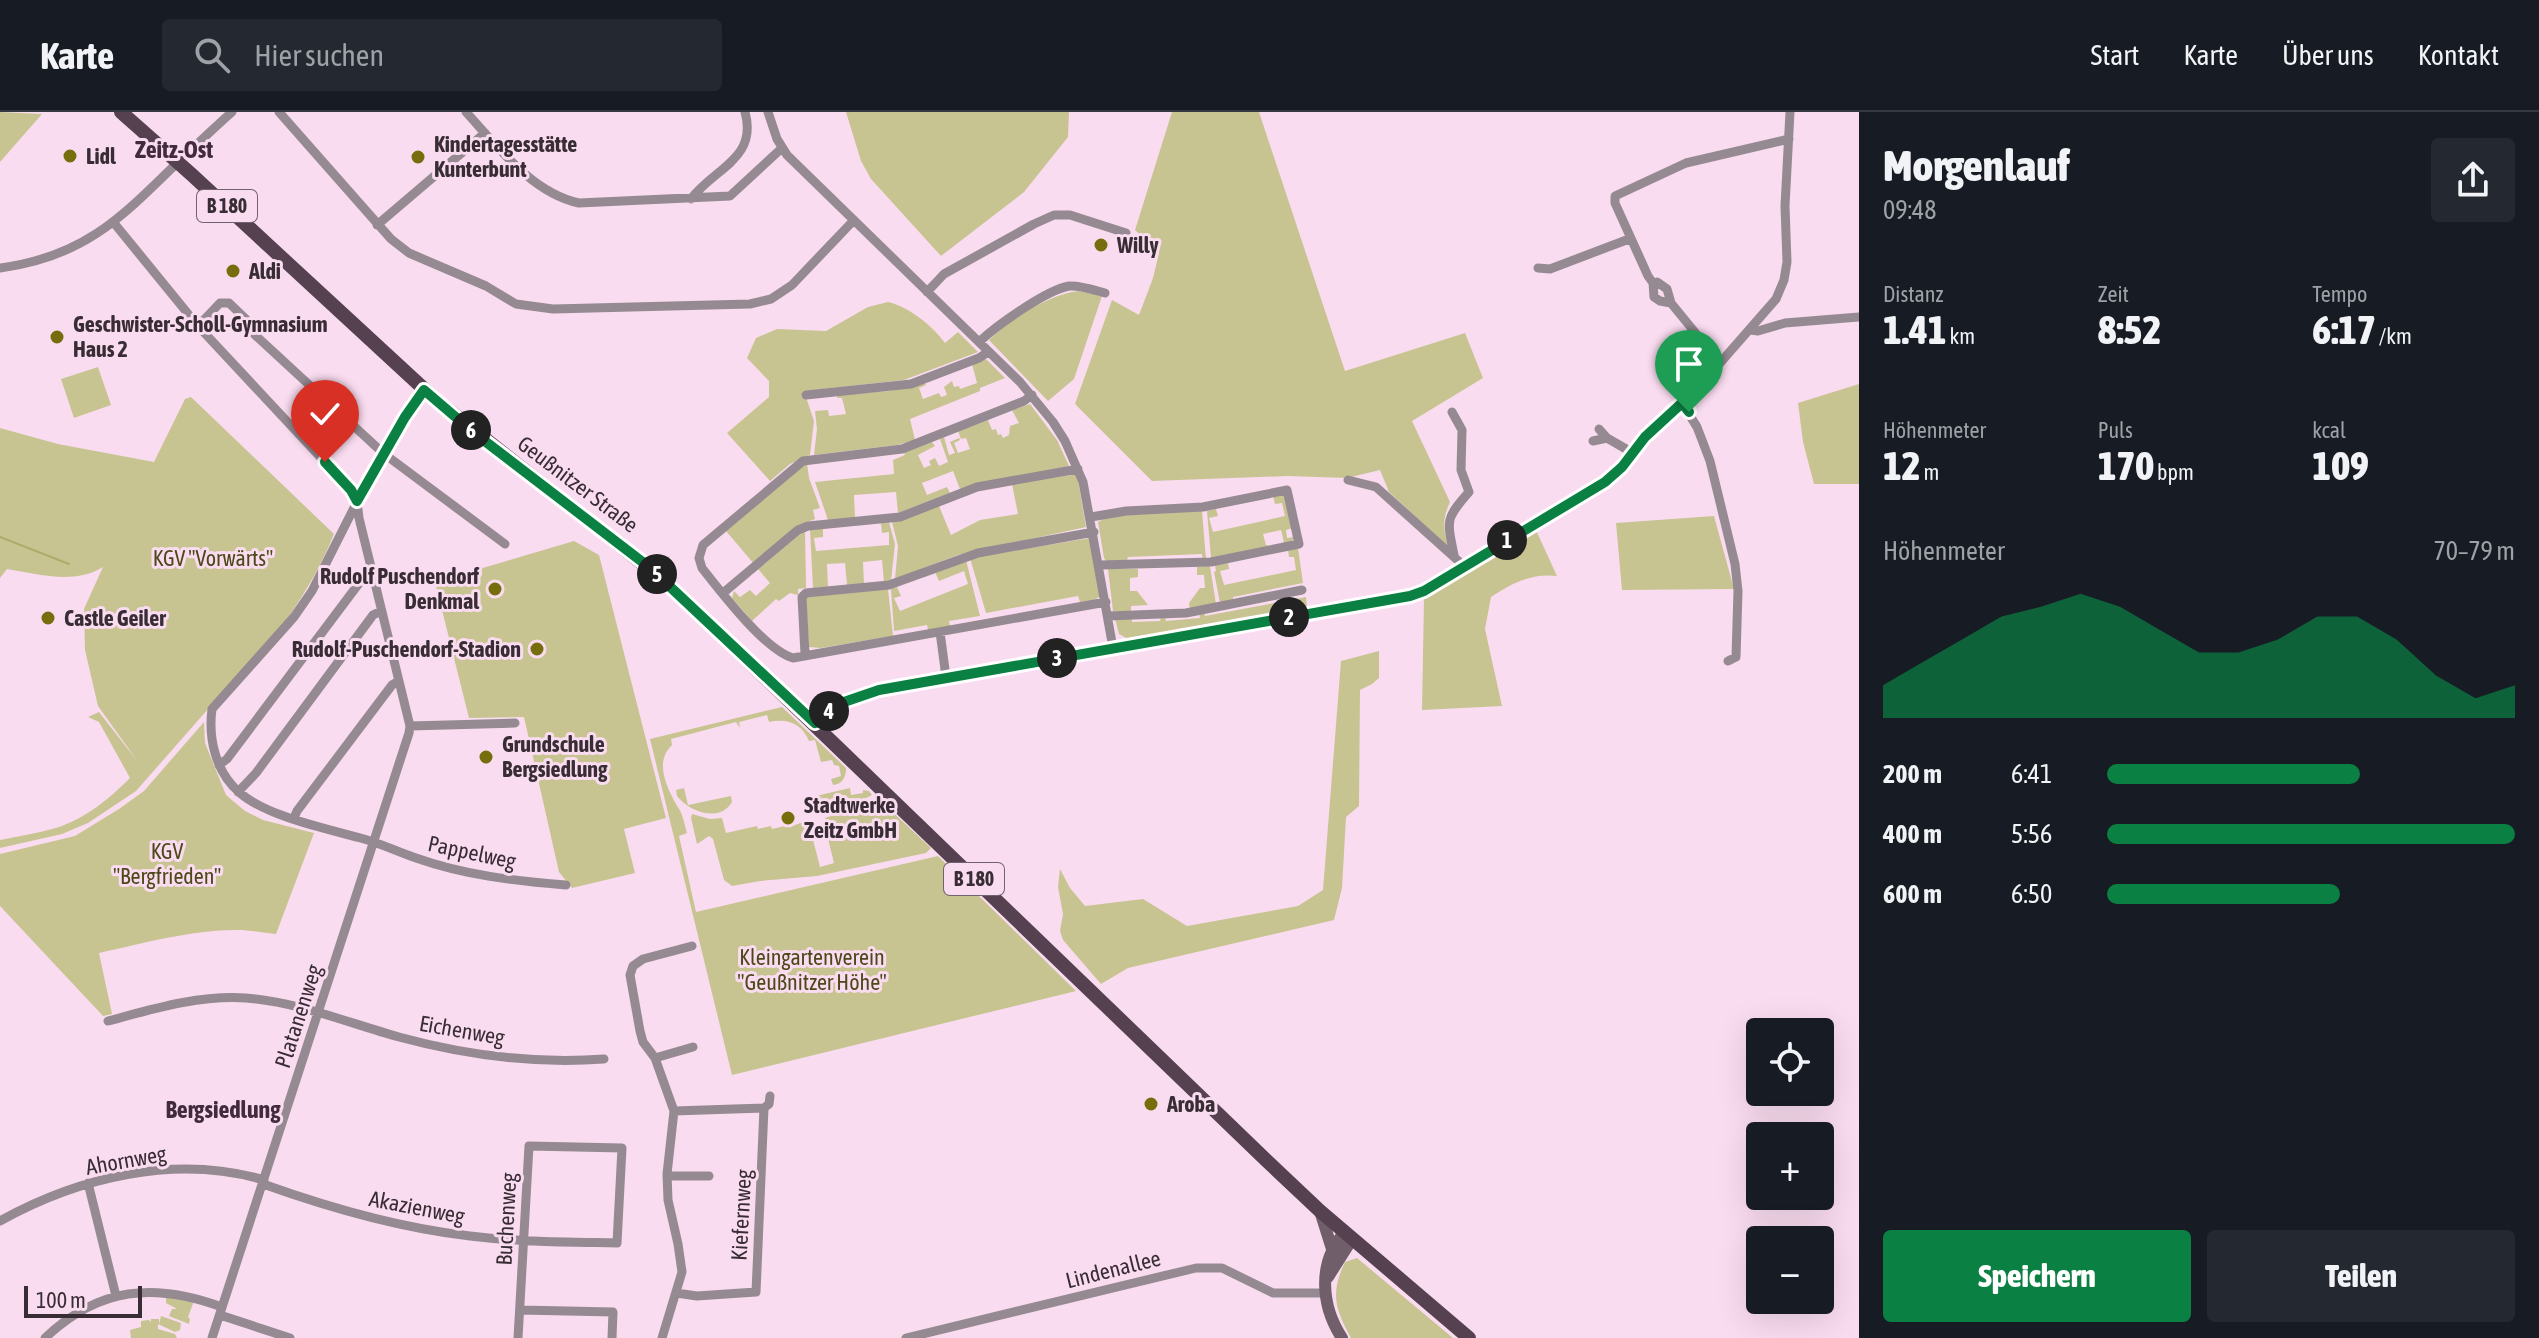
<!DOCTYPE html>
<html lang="de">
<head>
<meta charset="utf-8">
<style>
  body { margin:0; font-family:"Asap Condensed",sans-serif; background:#242831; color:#f1f3f6; height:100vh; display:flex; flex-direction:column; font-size:30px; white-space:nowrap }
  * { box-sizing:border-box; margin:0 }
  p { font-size:26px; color:#9ea1a6 }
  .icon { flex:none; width:44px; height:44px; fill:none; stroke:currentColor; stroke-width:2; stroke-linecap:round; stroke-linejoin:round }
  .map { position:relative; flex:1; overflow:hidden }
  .drawer { display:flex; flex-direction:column; background:#171b24; width:680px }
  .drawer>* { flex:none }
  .buttons { position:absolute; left:1746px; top:906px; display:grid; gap:16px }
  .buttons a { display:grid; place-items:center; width:88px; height:88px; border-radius:8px; background:#171b24; box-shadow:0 8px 32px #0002; font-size:40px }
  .scale { position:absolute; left:24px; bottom:20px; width:118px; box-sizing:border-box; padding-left:8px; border:4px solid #382d35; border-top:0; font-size:22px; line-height:28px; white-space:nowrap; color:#382d35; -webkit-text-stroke:6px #fadcf0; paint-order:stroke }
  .pin { position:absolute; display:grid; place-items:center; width:68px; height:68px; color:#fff; margin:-82px -34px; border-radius:50% 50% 50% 0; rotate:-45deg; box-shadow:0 0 8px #0007 }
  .pin .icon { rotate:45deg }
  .km { position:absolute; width:40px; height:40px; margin:-20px; border-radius:50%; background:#222; color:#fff; font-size:22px; line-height:40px; text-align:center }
  .round { display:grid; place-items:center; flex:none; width:84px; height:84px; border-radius:8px; background:#242831 }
  .head { display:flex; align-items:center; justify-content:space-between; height:136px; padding:0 24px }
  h1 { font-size:44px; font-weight:800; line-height:60px }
  .figures { display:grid; grid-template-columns:repeat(3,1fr); gap:12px; height:136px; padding:8px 24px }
  .figures div { display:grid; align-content:center }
  .figures b { font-size:40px; font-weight:800 }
  .figures small { font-size:22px; font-weight:400 }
  .figures p { font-size:22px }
  .chart { height:224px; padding:16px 24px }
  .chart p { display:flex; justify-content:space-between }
  .chart svg { width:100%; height:144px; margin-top:8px; fill:#0b8043; opacity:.7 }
  .action { display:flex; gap:16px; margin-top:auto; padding:16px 24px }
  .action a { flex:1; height:92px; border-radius:8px; background:#0b8043; color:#fff; font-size:32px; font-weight:800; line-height:92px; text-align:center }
  .action a+a { background:#242831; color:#f1f3f6 }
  ul { padding:0 24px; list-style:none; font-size:26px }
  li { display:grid; grid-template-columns:128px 96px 1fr; align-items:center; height:60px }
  li i { height:20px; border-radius:10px; background:#0b8043 }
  header { display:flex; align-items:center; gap:48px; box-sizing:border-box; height:112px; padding:0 40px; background:#171b24; border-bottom:2px solid #363941 }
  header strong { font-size:38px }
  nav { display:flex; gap:44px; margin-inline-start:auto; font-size:28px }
  .search { width:560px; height:72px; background:#242831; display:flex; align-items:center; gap:20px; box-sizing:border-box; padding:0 28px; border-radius:8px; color:#9ea1a6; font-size:30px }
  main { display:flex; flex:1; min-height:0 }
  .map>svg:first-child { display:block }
  .green { fill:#c8c491 }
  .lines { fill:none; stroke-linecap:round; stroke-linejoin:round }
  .stream { stroke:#afaa6c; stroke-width:2 }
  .minor { stroke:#968a92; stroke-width:9 }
  .secondary { stroke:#705f6b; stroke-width:12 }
  .primary { stroke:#55414f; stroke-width:14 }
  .route-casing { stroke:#fff; stroke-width:16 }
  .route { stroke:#0b8043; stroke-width:10 }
  .poi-dot { fill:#766e0d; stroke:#fadcf0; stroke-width:3 }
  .labels { text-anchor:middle; stroke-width:6; stroke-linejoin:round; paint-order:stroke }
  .shield { fill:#fadcf0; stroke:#72626d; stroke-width:2 }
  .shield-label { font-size:20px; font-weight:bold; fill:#382d35 }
  .poi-label { font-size:22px; font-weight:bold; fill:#382d35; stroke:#fadcf0; text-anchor:start }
  .street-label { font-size:22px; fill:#382d35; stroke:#fadcf0 }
  .park-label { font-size:22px; fill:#4c4818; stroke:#fadcf0 }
  .neighbourhood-label { font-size:24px; font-weight:bold; fill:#422b3c; stroke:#fadcf0 }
</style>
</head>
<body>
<header>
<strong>Karte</strong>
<div class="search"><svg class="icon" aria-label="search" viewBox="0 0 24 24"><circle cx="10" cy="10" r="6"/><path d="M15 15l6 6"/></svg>Hier suchen</div>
<nav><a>Start</a><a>Karte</a><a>Über uns</a><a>Kontakt</a></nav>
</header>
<main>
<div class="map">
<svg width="1859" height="1226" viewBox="0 0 1859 1226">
  <rect width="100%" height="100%" fill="#fadcf0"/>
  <path class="green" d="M0 0 42 2 0 50Z
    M846 0H1069L1068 25 1024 80 941 144 871 67 861 49Z
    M1172 0H1259L1345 259 1465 221 1483 266 1412 309 1450 390C1442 407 1443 418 1449 436L1389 380 1380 358 1347 366 1288 364 1152 369 1075 292 1112 188 1139 203 1153 166 1159 141 1135 118Z
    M1078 179 1102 184 1074 267 1048 289 989 228C1013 206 1045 184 1078 179Z
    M888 190C909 195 932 213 945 231L958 220 978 240 904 268 804 279 814 309 810 343 790 352 770 369 727 321 769 285V269L747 246 756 226 777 217 826 219 868 195Z
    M986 247 1005 266 980 276V279L910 307 915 328 897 333 814 343 817 317 815 299 828 298 829 304 846 302 842 286H837V283L890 279 924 270 926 273 919 276 923 287 939 281 941 285 947 283 944 275 952 269 954 275 959 274 960 277 977 271 972 252Z
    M98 255 111 293 74 306 61 267Z
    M1859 272V372H1814L1803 330 1798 291Z
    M191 285 334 422C322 452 306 479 288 506L136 679 88 711 62 722 0 736V728C19 724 38 721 56 716 85 707 110 686 130 666L99 610 88 605 99 600 138 650 98 594 85 538 84 497 103 455C74 473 38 462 7 457L0 466V316L58 332 154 350 185 287Z
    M1030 292 1057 328 1069 354 960 377 953 359 922 371 927 383 947 375 950 381 898 401 896 380 854 383 855 406 828 408 815 370 894 362 893 348 905 343 903 339 932 330 935 334 918 343 924 356 931 353 929 349 935 346 939 354 948 350 940 327 944 325 949 343 955 341 950 330 959 326 960 328 954 331 958 341 970 337 966 326 961 327 958 319 988 308 992 318 996 317 998 323 1001 322 1003 326 1009 323 1010 314 1019 311 1012 298Z
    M807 351 809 366 820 396 813 398 815 407 797 414 754 452 726 419Z
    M1077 362 1086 415 958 443 895 467 898 434 892 410 939 394 951 423 980 408 1018 402 1012 372Z
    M1283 381 1293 416 1286 418 1287 426 1294 425 1293 429 1279 433 1284 430 1281 418 1263 422 1266 433 1271 434 1211 446 1207 399 1216 397 1218 404 1209 406 1213 420 1285 404 1282 391 1275 392 1273 384Z
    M1202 399 1206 447 1203 448 1202 442 1128 445 1127 448H1120V450L1106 449 1104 446 1098 410C1121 396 1174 400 1202 399Z
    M1714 404 1734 477 1622 478 1616 411Z
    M889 410 895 432 891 469 884 470 882 448 863 450 864 472 847 473 845 451 827 452 828 475 813 476 810 418 823 416V425L814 426 816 439 889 433V420L882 421 881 411Z
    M1535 416 1557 464C1532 461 1512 471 1491 485L1485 517 1502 594 1422 598 1424 486Z
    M805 418 806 476 798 477V483L790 481 779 489 776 487 752 509 732 486 734 479 740 485 750 478 756 484 770 471 758 457Z
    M1090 426 1101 484 1092 489 1080 490 1078 484 986 501 970 446Z
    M574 429 599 443 666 706 624 717 635 761 572 776 559 760 524 605 469 606 435 470Z
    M1298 436 1303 471 1233 485V489L1220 491 1214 460 1216 459 1215 453 1228 451 1229 457 1220 459 1224 473 1296 458 1294 445H1289L1288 438Z
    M966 448 980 504 949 509 950 515 928 518 927 513 894 519 891 477 897 475 901 484 894 486 900 499 968 472 964 459 939 469 935 460Z
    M1210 454 1216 492 1190 497 1189 491 1200 476H1205L1204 463H1197V455Z
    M1108 457H1138V465L1130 466V479H1137L1148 493 1131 494V500L1113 499Z
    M888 477 893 524 821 536 809 535 806 485Z
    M1306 485 1307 496 1128 527 1119 522 1115 507 1132 505V510L1160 509 1161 504H1165L1166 509 1200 506 1199 501 1204 500 1205 504Z
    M1379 539V566L1372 572 1360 578 1359 694 1346 705 1342 776 1334 808 1128 856 1101 872 1063 828 1060 819 1063 802 1058 775 1060 757 1070 776 1085 794 1143 787 1187 814 1298 794 1323 778 1341 549Z
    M782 595 846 656C846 665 843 672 833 673L831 667 841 664 839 654 834 653 832 648 821 650 815 628 809 629C802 612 788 606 769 610L767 603 739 610 740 616 736 610 671 627 672 633C653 651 668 678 679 697 683 703 685 714 687 721L679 724 696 800 938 744 1076 879 732 963 650 627Z
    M204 610 205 631 226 683 245 699 263 708 314 721 276 822C263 821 250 818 237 818 191 818 144 831 99 841L112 902 103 904 0 794V742L75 724 119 697 144 679Z
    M684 676 688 693 731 684 732 690C720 711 689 700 677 684L676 678Z
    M850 676 851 683 863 681V678L869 679 872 683 844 698H823L820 689H817L816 684Z
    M870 691H880L886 694 931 736 926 741 817 764 760 769 732 774 724 768 713 727 709 724 697 732 691 706 692 702 710 707 722 706 726 721 757 714 758 717 771 714 772 717 789 713 790 715 808 708 820 755 834 751 824 710 826 709 825 706Z
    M1357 1146 1453 1226H1351C1335 1197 1330 1181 1345 1150Z
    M166 1183 194 1189 188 1205 190 1207 189 1212 169 1204 172 1197H177L166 1191Z
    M161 1204 181 1211 180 1218 175 1220 158 1212V1217L175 1222 177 1226H131L130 1218 141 1215V1209L149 1208 151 1210V1207H159V1212Z"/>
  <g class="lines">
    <path class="stream" d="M0 425 69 452"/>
    <path class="minor" d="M279 0 391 127 409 141 486 174 516 192 553 197 750 192 771 187 792 173 854 108
      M466 0C497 34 532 81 579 91L730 84 782 36
      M768 0 777 27 787 43 1020 270 1053 310 1065 329 1083 370 1113 536
      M691 87C714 56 758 47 745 0
      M114 111 198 214 351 378 357 389 359 406 410 614 409 621 212 1226
      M377 113 485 21
      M0 156C83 145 120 107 177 51 195 34 213 17 232 0
      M1538 156 1550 157 1629 127
      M1653 171 1654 185 1660 189 1671 191
      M927 180 944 162 1034 112 1054 103H1070L1126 121
      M198 214 220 191H229L251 212 254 222 383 341 505 432
      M1750 218 1758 219 1785 211 1859 205
      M979 230C996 214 1046 178 1069 174 1080 173 1094 178 1105 181
      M1720 251 1671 191 1667 177 1657 170 1653 171 1648 164 1615 91V84L1686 51 1789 27
      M424 278 405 305 364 376 312 479 294 505 212 597C208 627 216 661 240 681 268 705 328 717 364 727 382 732 398 740 416 746 464 763 515 769 566 773
      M806 283 911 272 979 246 988 240
      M1032 283 1024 289 902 337 803 349 703 433 699 446 702 456C721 480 765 538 793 546L1106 490
      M1682 291 1697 315 1710 349 1735 452 1738 479 1736 545 1728 549
      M1452 300 1462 318 1461 358 1469 380C1445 407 1447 408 1454 443
      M1599 317 1607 326 1633 341
      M1593 329 1607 326
      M1348 368 1376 375 1464 454
      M1091 405 1126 399 1203 395 1287 378 1299 432 1211 450 1100 453
      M723 481 798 418 808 414 900 405 977 375 1078 357
      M1108 504 1186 501 1302 478
      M940 520 946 565
      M805 542 802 485 806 481 889 473 978 441 1094 420
      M815 611 841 591 879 578 1410 484 1424 479 1605 370 1622 355 1645 325 1682 291 1720 251 1776 187 1784 168 1787 150 1785 94 1790 0
      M410 614 515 611
      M219 653 227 647 366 462 372 459
      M238 680 256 661 373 503 381 499
      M294 706 297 699 392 573 399 569
      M108 909C153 897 198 883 246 886 299 890 348 911 399 925 465 943 536 952 604 947
      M655 946 693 935
      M764 996 769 992 770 984
      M674 999 655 946 643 930 640 919 630 863 633 854 643 847 692 834
      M667 1064H709
      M88 1071 116 1184
      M263 1072C330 1096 399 1116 470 1124 519 1130 568 1130 617 1131L622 1036 529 1034 518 1226
      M0 1109C79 1065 176 1042 264 1068
      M520 1198 613 1200 612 1226
      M220 1203 290 1226
      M45 1226C99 1175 154 1170 222 1195
      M662 1226 682 1160 678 1132 668 1088 667 1062 674 999 764 996 756 1180 697 1184 676 1181
      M906 1226 1196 1156H1222L1273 1181H1325"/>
    <path class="secondary" d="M1320 1099 1332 1137
      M1328 1165 1352 1127
      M1342 1226C1321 1194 1317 1150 1345 1120"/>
    <path class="primary" d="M121 0 191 62 437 289 666 470 1267 1049 1320 1099 1469 1226"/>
  </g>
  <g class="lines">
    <defs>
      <path id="route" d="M325 350 351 378 357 389 405 305 424 278 473 320 649 455 815 611 841 591 879 578 1410 484 1424 479 1605 370 1622 355 1645 325 1682 291 1689 300"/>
    </defs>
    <use href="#route" class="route-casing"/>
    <use href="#route" class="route"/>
  </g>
  <g class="poi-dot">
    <circle cx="70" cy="44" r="8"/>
    <circle cx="418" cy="45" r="8"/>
    <circle cx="1101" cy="133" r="8"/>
    <circle cx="233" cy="159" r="8"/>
    <circle cx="57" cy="225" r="8"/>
    <circle cx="495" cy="477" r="8"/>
    <circle cx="48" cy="506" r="8"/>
    <circle cx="537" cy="537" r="8"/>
    <circle cx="486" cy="645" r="8"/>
    <circle cx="788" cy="706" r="8"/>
    <circle cx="1151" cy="992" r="8"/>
  </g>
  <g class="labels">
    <g class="shield">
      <rect x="197" y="78" width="60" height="32" rx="6"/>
      <rect x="944" y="751" width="60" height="32" rx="6"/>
    </g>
    <g class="shield-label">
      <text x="227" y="101">B 180</text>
      <text x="974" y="774">B 180</text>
    </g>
    <g class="poi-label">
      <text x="434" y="40">Kindertagesstätte<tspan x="434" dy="25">Kunterbunt</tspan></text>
      <text x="86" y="52">Lidl</text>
      <text x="1117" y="141">Willy</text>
      <text x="249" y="167">Aldi</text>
      <text x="73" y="220">Geschwister-Scholl-Gymnasium<tspan x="73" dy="25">Haus 2</tspan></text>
      <text x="479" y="472" text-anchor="end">Rudolf Puschendorf<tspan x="479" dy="25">Denkmal</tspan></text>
      <text x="64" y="514">Castle Geiler</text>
      <text x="521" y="545" text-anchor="end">Rudolf-Puschendorf-Stadion</text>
      <text x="502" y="640">Grundschule<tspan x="502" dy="25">Bergsiedlung</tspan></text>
      <text x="804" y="701">Stadtwerke<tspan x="804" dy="25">Zeitz GmbH</tspan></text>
      <text x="1167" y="1000">Aroba</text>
    </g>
    <g class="street-label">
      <text transform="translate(578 372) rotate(37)" y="8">Geußnitzer Straße</text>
      <text transform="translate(472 740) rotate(12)" y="8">Pappelweg</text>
      <text transform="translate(298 904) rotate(-72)" y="8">Platanenweg</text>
      <text transform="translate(462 918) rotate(10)" y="8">Eichenweg</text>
      <text transform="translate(126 1048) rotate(-10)" y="8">Ahornweg</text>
      <text transform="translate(417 1095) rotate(11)" y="8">Akazienweg</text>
      <text transform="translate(741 1103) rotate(-87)" y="8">Kiefernweg</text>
      <text transform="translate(506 1107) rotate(-87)" y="8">Buchenweg</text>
      <text transform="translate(1113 1157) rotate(-14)" y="8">Lindenallee</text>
    </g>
    <g class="park-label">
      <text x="213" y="454">KGV "Vorwärts"</text>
      <text x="167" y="747">KGV<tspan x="167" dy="25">"Bergfrieden"</tspan></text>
      <text x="812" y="853">Kleingartenverein<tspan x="812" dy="25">"Geußnitzer Höhe"</tspan></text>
    </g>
    <g class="neighbourhood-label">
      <text x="174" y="46">Zeitz-Ost</text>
      <text x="223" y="1006">Bergsiedlung</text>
    </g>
  </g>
</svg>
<div class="buttons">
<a><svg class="icon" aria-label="locate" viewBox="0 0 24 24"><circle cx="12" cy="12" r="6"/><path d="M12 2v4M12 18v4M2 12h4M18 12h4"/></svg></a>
<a>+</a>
<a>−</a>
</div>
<div class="scale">100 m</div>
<div class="pin" style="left:1689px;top:300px;background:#1e9e55"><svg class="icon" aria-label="arrive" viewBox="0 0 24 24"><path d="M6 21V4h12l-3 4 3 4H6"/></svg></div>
<div class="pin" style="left:325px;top:350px;background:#d93025"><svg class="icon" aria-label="check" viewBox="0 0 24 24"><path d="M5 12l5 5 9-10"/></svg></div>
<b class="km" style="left:1507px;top:428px">1</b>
<b class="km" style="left:1289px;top:505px">2</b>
<b class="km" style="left:1057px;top:546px">3</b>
<b class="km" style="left:829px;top:599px">4</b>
<b class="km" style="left:657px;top:462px">5</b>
<b class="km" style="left:471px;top:318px">6</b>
</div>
<section class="drawer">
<div class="head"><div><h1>Morgenlauf</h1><p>09:48</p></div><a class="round"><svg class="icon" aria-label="share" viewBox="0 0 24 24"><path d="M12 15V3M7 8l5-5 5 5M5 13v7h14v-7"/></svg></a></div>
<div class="figures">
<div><p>Distanz</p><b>1.41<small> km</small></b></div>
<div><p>Zeit</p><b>8:52</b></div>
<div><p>Tempo</p><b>6:17<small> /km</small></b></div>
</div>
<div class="figures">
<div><p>Höhenmeter</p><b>12<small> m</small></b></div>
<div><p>Puls</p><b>170<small> bpm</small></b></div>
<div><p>kcal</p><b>109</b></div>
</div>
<div class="chart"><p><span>Höhenmeter</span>70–79 m</p>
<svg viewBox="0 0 160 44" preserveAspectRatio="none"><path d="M0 44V34L10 27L20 20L30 13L40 10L50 6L60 10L70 17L80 24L90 24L100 20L110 13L120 13L130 20L140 31L150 38L160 34V44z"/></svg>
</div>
<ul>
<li><b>200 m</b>6:41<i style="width:62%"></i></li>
<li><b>400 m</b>5:56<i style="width:100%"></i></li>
<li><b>600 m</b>6:50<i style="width:57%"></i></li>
</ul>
<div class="action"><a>Speichern</a><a>Teilen</a></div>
</section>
</main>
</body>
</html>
